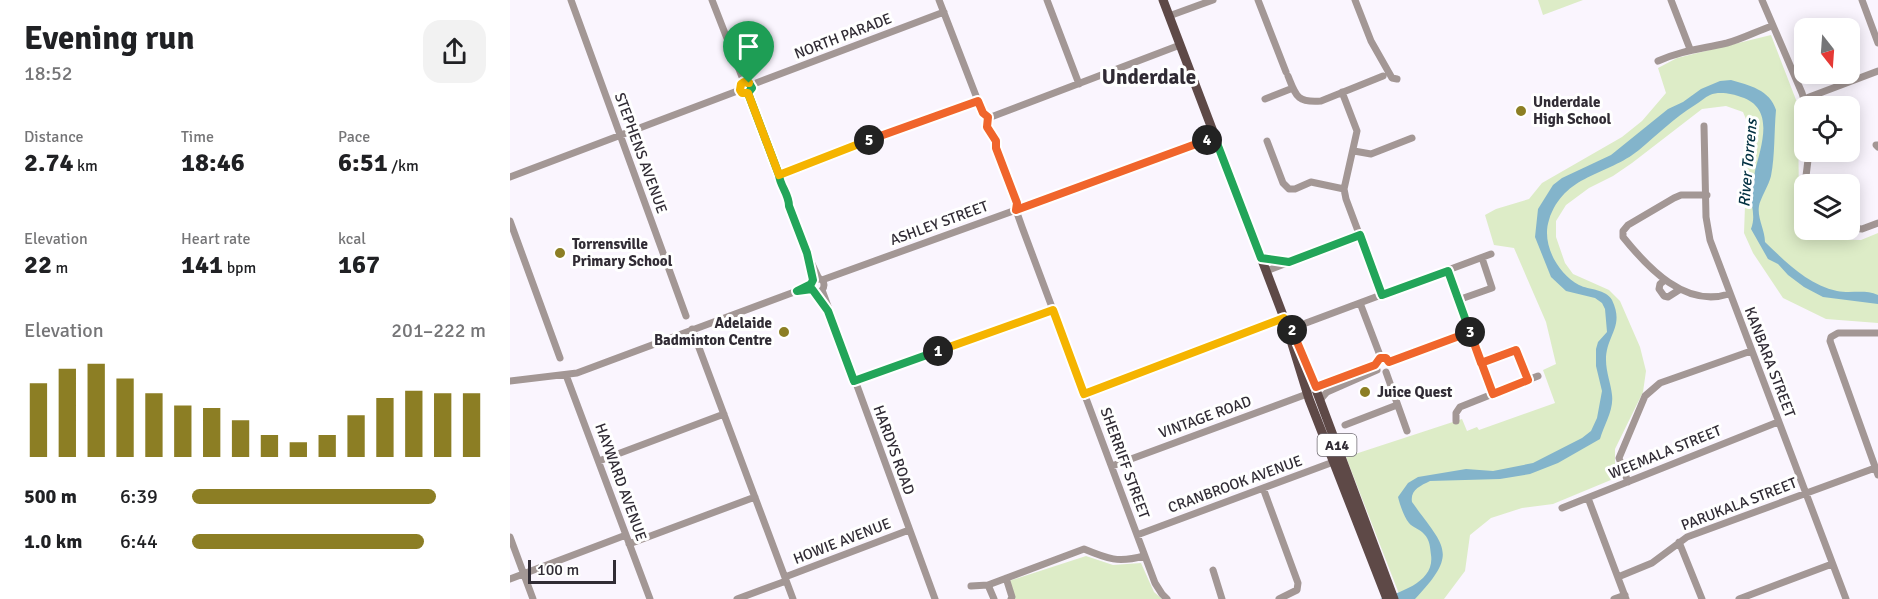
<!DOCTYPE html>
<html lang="en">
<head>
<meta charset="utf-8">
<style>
  body { margin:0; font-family:Signika,sans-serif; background:#f2f2f2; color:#202124; height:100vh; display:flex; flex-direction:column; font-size:22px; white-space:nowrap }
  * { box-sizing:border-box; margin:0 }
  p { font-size:20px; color:#757577 }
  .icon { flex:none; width:33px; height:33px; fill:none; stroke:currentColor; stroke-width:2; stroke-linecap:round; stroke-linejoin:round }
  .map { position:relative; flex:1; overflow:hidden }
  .drawer { display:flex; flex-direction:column; background:#fff; width:510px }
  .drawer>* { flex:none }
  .needle { width:39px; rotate:163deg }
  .buttons { position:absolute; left:1284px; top:18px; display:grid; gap:12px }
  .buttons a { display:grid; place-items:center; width:66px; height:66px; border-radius:12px; background:#fff; box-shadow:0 3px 15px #0003; font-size:30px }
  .scale { position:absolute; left:18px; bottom:15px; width:88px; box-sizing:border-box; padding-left:6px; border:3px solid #312c35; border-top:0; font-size:16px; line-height:21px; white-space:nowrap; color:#312c35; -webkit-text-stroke:4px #fff; paint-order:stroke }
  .pin { position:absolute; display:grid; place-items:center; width:51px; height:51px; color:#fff; margin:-62px -26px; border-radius:50% 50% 50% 0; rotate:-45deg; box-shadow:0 0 6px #0007 }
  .pin .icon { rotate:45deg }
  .km { position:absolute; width:30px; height:30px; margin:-15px; border-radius:50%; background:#222; color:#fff; font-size:16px; line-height:30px; text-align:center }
  .round { display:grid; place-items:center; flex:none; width:63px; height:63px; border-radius:18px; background:#f2f2f2 }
  .summary { display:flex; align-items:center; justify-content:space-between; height:102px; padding:0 24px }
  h1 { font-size:33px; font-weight:700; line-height:45px }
  .figures { display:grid; grid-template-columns:repeat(3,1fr); gap:9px; height:102px; padding:6px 24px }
  .figures div { display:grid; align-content:center }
  .figures b { font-size:26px; font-weight:700 }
  .figures small { font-size:16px; font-weight:400 }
  .figures p { font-size:16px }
  .chart { height:168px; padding:12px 24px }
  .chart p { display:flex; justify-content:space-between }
  .chart svg { width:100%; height:108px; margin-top:6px; stroke:#8c7e24; stroke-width:6 }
  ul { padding:0 24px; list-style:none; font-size:20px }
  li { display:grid; grid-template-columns:96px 72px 1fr; align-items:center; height:45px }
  li i { height:15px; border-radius:8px; background:#8c7e24 }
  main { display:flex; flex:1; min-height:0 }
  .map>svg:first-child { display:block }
  .green { fill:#ddecc7 }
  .water { fill:#83b4cb }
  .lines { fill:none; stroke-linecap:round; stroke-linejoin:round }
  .minor { stroke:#a39795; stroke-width:7 }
  .major { stroke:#5e4947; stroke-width:9 }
  .split-1-casing { stroke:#fff; stroke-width:12 }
  .split-2-casing { stroke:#fff; stroke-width:12 }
  .split-3-casing { stroke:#fff; stroke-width:12 }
  .split-4-casing { stroke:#fff; stroke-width:12 }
  .split-5-casing { stroke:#fff; stroke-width:12 }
  .split-6-casing { stroke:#fff; stroke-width:12 }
  .split-1 { stroke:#22a559; stroke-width:8 }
  .split-2 { stroke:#f5b400; stroke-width:8 }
  .split-3 { stroke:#f0652b; stroke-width:8 }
  .split-4 { stroke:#22a559; stroke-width:8 }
  .split-5 { stroke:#f0652b; stroke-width:8 }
  .split-6 { stroke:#f5b400; stroke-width:8 }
  .poi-dot { fill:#8c7e24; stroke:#fff; stroke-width:2 }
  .labels { text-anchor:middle; stroke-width:6; stroke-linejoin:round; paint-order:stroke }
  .shield { fill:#fff; stroke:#6f6b72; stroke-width:1.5 }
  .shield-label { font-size:14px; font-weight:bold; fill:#312c35 }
  .street-label { font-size:15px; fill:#312c35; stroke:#fff }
  .poi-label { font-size:15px; font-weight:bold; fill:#312c35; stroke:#fff; text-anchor:start }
  .water-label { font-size:16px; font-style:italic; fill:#033142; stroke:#fff }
  .district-label { font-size:21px; font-weight:bold; fill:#312c35; stroke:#fff }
</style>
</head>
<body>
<main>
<section class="drawer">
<div class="summary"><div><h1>Evening run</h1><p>18:52</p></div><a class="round"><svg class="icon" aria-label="share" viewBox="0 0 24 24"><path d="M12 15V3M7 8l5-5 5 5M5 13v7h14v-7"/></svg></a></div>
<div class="figures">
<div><p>Distance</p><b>2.74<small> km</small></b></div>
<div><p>Time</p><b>18:46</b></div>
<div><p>Pace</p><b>6:51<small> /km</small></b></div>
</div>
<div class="figures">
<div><p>Elevation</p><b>22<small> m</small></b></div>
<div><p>Heart rate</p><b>141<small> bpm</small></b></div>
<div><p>kcal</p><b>167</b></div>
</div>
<div class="chart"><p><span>Elevation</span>201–222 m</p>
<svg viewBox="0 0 160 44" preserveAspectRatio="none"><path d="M5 44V14M15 44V8M25 44V6M35 44V12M45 44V18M55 44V23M65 44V24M75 44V29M85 44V35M95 44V38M105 44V35M115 44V27M125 44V20M135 44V17M145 44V18M155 44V18"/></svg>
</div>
<ul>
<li><b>500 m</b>6:39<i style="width:83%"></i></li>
<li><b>1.0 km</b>6:44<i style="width:79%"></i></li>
</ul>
</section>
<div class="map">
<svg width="1368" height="599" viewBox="0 0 1368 599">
  <rect width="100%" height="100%" fill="#faf5fe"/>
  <path class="green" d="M1028 0H1073L1033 15Z
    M1261 35 1288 105 1289 212 1294 230 1309 239 1351 240 1368 233V323L1316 319 1273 298 1243 253 1234 233 1238 124 1233 112 1216 106 1192 109 1122 163 1103 176 1079 188 1056 205 1046 221V237L1055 263 1063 274 1099 290 1110 301 1130 347 1136 371 1133 392 1105 449V462L1108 477 1043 504 1012 508 981 518 960 535 955 571 934 599H891L836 457 952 419 957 431 967 427 969 430 1045 403 1033 370 1046 364 1036 322 1004 248 984 245 975 215 986 209 1019 199 1032 183 1112 137 1132 121 1156 93 1148 68 1167 58Z
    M576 556 603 565 631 563 644 592 652 599H505L499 581Z"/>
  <path class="water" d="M1221 80C1239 85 1260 90 1266 110 1264 132 1265 155 1261 176 1259 185 1250 199 1249 206 1247 218 1255 230 1255 242 1275 261 1298 285 1327 291 1341 294 1354 289 1368 295V304L1313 297 1294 287 1278 275 1268 264 1258 259 1241 229C1246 216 1241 207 1241 193 1241 186 1244 178 1245 171 1251 146 1266 108 1231 97 1223 94 1209 91 1200 95 1195 97 1190 102 1185 105 1164 118 1148 134 1129 150 1097 176 1054 174 1039 220 1031 244 1048 274 1069 285 1079 290 1096 289 1102 300 1115 327 1096 335 1096 360 1096 372 1101 384 1102 395 1104 410 1094 425 1090 439L1048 463 1020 474 990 479 920 481C910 486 900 490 902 502 934 547 950 552 905 599H870C890 592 925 582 921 555 920 547 920 540 914 534 910 529 902 527 899 523 894 517 890 505 888 497L898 483 908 477 956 469 983 471 1023 463 1072 438 1081 431 1087 418 1092 391 1086 366V349L1088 342 1097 332 1095 309 1092 303 1085 298 1056 291 1041 277 1025 237 1028 209 1043 185 1052 178 1101 155 1158 109 1173 102 1191 89 1210 81Z"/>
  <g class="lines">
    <path class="minor" d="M61 0 176 316
      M202 0 234 82
      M429 0 468 101 473 113 478 117
      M537 0 569 84
      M748 0 776 72
      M845 0 861 41 882 78 887 79
      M1161 0 1180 49
      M1252 0 1292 93 1296 106
      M1352 0 1368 43
      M659 16 703 0
      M1148 61C1172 50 1192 49 1217 43 1232 39 1247 31 1262 26
      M778 76C786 96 787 103 811 101L873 76
      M241 85 434 12
      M832 92 847 131 834 189 836 199 872 295
      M238 93 269 175C270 187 279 194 279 206L297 253 309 279
      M755 99 783 88
      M1294 99 1368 71
      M478 117 477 127 486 141V148L507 203 506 210 512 227 645 583 652 594 657 599
      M478 117H481L670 45
      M1194 126 1196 217 1200 240 1336 599
      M757 141 773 183 779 189H785L801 182 834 189
      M1368 145H1366L1368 147
      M844 151 861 154 902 138
      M269 175 330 151 468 101
      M0 177 230 90
      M1295 184 1299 152
      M1294 191V206
      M1197 195H1171L1164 198 1118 225 1113 231V237C1138 268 1175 308 1219 294
      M0 221 50 358
      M1340 228 1352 229 1368 223
      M751 258 776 262
      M297 260 303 280
      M756 271 850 235
      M937 271 983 394
      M300 285a7 7 0 1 1 14 0a7 7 0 1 1-14 0Z
      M312 280 705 138
      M1155 280 1150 284 1149 289 1154 296 1158 297 1169 290
      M312 290 425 599
      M305 291 307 297 318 311
      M948 300 982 288 972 258
      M850 303 871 358
      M796 323 981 254
      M182 329 283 599
      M1368 333H1328L1321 337 1320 341 1368 475
      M879 362 960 332
      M971 363 1006 350 1019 380
      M876 372 897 431
      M56 375 140 599
      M0 381 67 373 287 291 301 284
      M344 381 543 310
      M803 388 865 365
      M575 394 774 318
      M810 400 817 392 867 370
      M946 421V413L950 407 1028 376
      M835 425 887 405
      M89 461 214 414
      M602 466 797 394
      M1118 482 1109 458 1135 396 1150 383 1241 351
      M753 488 788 583 787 590 769 599
      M1078 498 1116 599
      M1052 508 1268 422
      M627 535 826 461
      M0 537 23 599
      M1169 542 1192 599
      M119 544 245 497
      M703 570 712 599
      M275 577 399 530
      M1108 577 1142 563 1177 537 1365 468
      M496 578 502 597 501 599
      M0 579 116 535
      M478 585 484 599
      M461 586 478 585 574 549C598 559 608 563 634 556
      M227 599 276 581
      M1104 599 1115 595
      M1229 599 1322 564"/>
    <path class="major" d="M653 0 774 318 799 399 877 599
      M784 336 805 387 884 599"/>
  </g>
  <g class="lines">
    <defs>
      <path id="split-1" d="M239 83 242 88 238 93 269 175C270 186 279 194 279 206L297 253 303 280 301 284 287 291 302 289 318 311 344 381 428 351"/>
      <path id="split-2" d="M428 351 543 310 574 394 774 318 782 330"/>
      <path id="split-3" d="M782 330 806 387 865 365 870 358H876L879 362 960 332 983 394 1018 380 1006 350 971 363 960 332"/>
      <path id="split-4" d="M697 140 705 138 751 258 779 262 850 235 872 295 938 271 960 332"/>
      <path id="split-5" d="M359 140 468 101 473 113 478 117 477 127 486 141V148L507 203 506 210 697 140"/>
      <path id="split-6" d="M239 83 234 82 231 84 230 90 232 93H238L269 175 359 140"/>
    </defs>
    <use href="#split-1" class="split-1-casing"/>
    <use href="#split-2" class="split-2-casing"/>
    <use href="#split-3" class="split-3-casing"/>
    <use href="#split-4" class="split-4-casing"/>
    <use href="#split-5" class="split-5-casing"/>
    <use href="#split-6" class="split-6-casing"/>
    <use href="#split-1" class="split-1"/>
    <use href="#split-2" class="split-2"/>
    <use href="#split-3" class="split-3"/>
    <use href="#split-4" class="split-4"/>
    <use href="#split-5" class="split-5"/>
    <use href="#split-6" class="split-6"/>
  </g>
  <g class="poi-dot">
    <circle cx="1011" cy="111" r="6"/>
    <circle cx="50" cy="253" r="6"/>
    <circle cx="274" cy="332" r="6"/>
    <circle cx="855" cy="392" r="6"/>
  </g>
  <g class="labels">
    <rect class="shield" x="807.5" y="434" width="39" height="22" rx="4.5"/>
    <g class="shield-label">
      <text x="827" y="450">A14</text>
    </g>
    <g class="street-label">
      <text transform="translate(333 36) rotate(-21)" y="5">NORTH PARADE</text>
      <text transform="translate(131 153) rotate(70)" y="5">STEPHENS AVENUE</text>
      <text transform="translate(429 223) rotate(-20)" y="5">ASHLEY STREET</text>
      <text transform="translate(1260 362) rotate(69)" y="5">KANBARA STREET</text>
      <text transform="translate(695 417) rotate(-20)" y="5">VINTAGE ROAD</text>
      <text transform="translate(384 450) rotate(70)" y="5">HARDYS ROAD</text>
      <text transform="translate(1155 452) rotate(-22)" y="5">WEEMALA STREET</text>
      <text transform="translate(615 463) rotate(70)" y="5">SHERRIFF STREET</text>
      <text transform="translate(111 482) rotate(70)" y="5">HAYWARD AVENUE</text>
      <text transform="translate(725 484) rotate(-20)" y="5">CRANBROOK AVENUE</text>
      <text transform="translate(1229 504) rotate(-21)" y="5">PARUKALA STREET</text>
      <text transform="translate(332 541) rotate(-21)" y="5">HOWIE AVENUE</text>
    </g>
    <g class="poi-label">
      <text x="1023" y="107">Underdale<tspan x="1023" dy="17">High School</tspan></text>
      <text x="62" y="249">Torrensville<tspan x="62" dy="17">Primary School</tspan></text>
      <text x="262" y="328" text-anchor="end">Adelaide<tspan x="262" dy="17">Badminton Centre</tspan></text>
      <text x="867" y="397">Juice Quest</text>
    </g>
    <g class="water-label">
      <text transform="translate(1237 163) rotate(-85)" y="6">River Torrens</text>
    </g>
    <g class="district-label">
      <text x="639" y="84">Underdale</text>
    </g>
  </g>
</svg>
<div class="buttons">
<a><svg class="needle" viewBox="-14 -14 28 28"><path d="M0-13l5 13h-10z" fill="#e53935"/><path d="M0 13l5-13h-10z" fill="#757577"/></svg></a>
<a><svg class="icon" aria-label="locate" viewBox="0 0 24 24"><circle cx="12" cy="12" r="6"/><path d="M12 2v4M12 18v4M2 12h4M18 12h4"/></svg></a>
<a><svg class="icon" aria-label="layers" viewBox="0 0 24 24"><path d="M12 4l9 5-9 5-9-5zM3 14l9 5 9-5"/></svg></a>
</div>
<div class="scale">100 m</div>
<div class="pin" style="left:239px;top:83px;background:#1e9e55"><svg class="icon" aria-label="arrive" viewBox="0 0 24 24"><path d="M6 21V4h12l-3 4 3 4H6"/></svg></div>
<b class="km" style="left:428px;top:351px">1</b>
<b class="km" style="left:782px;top:330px">2</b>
<b class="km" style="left:960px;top:332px">3</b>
<b class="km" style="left:697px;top:140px">4</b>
<b class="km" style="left:359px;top:140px">5</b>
</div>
</main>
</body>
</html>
